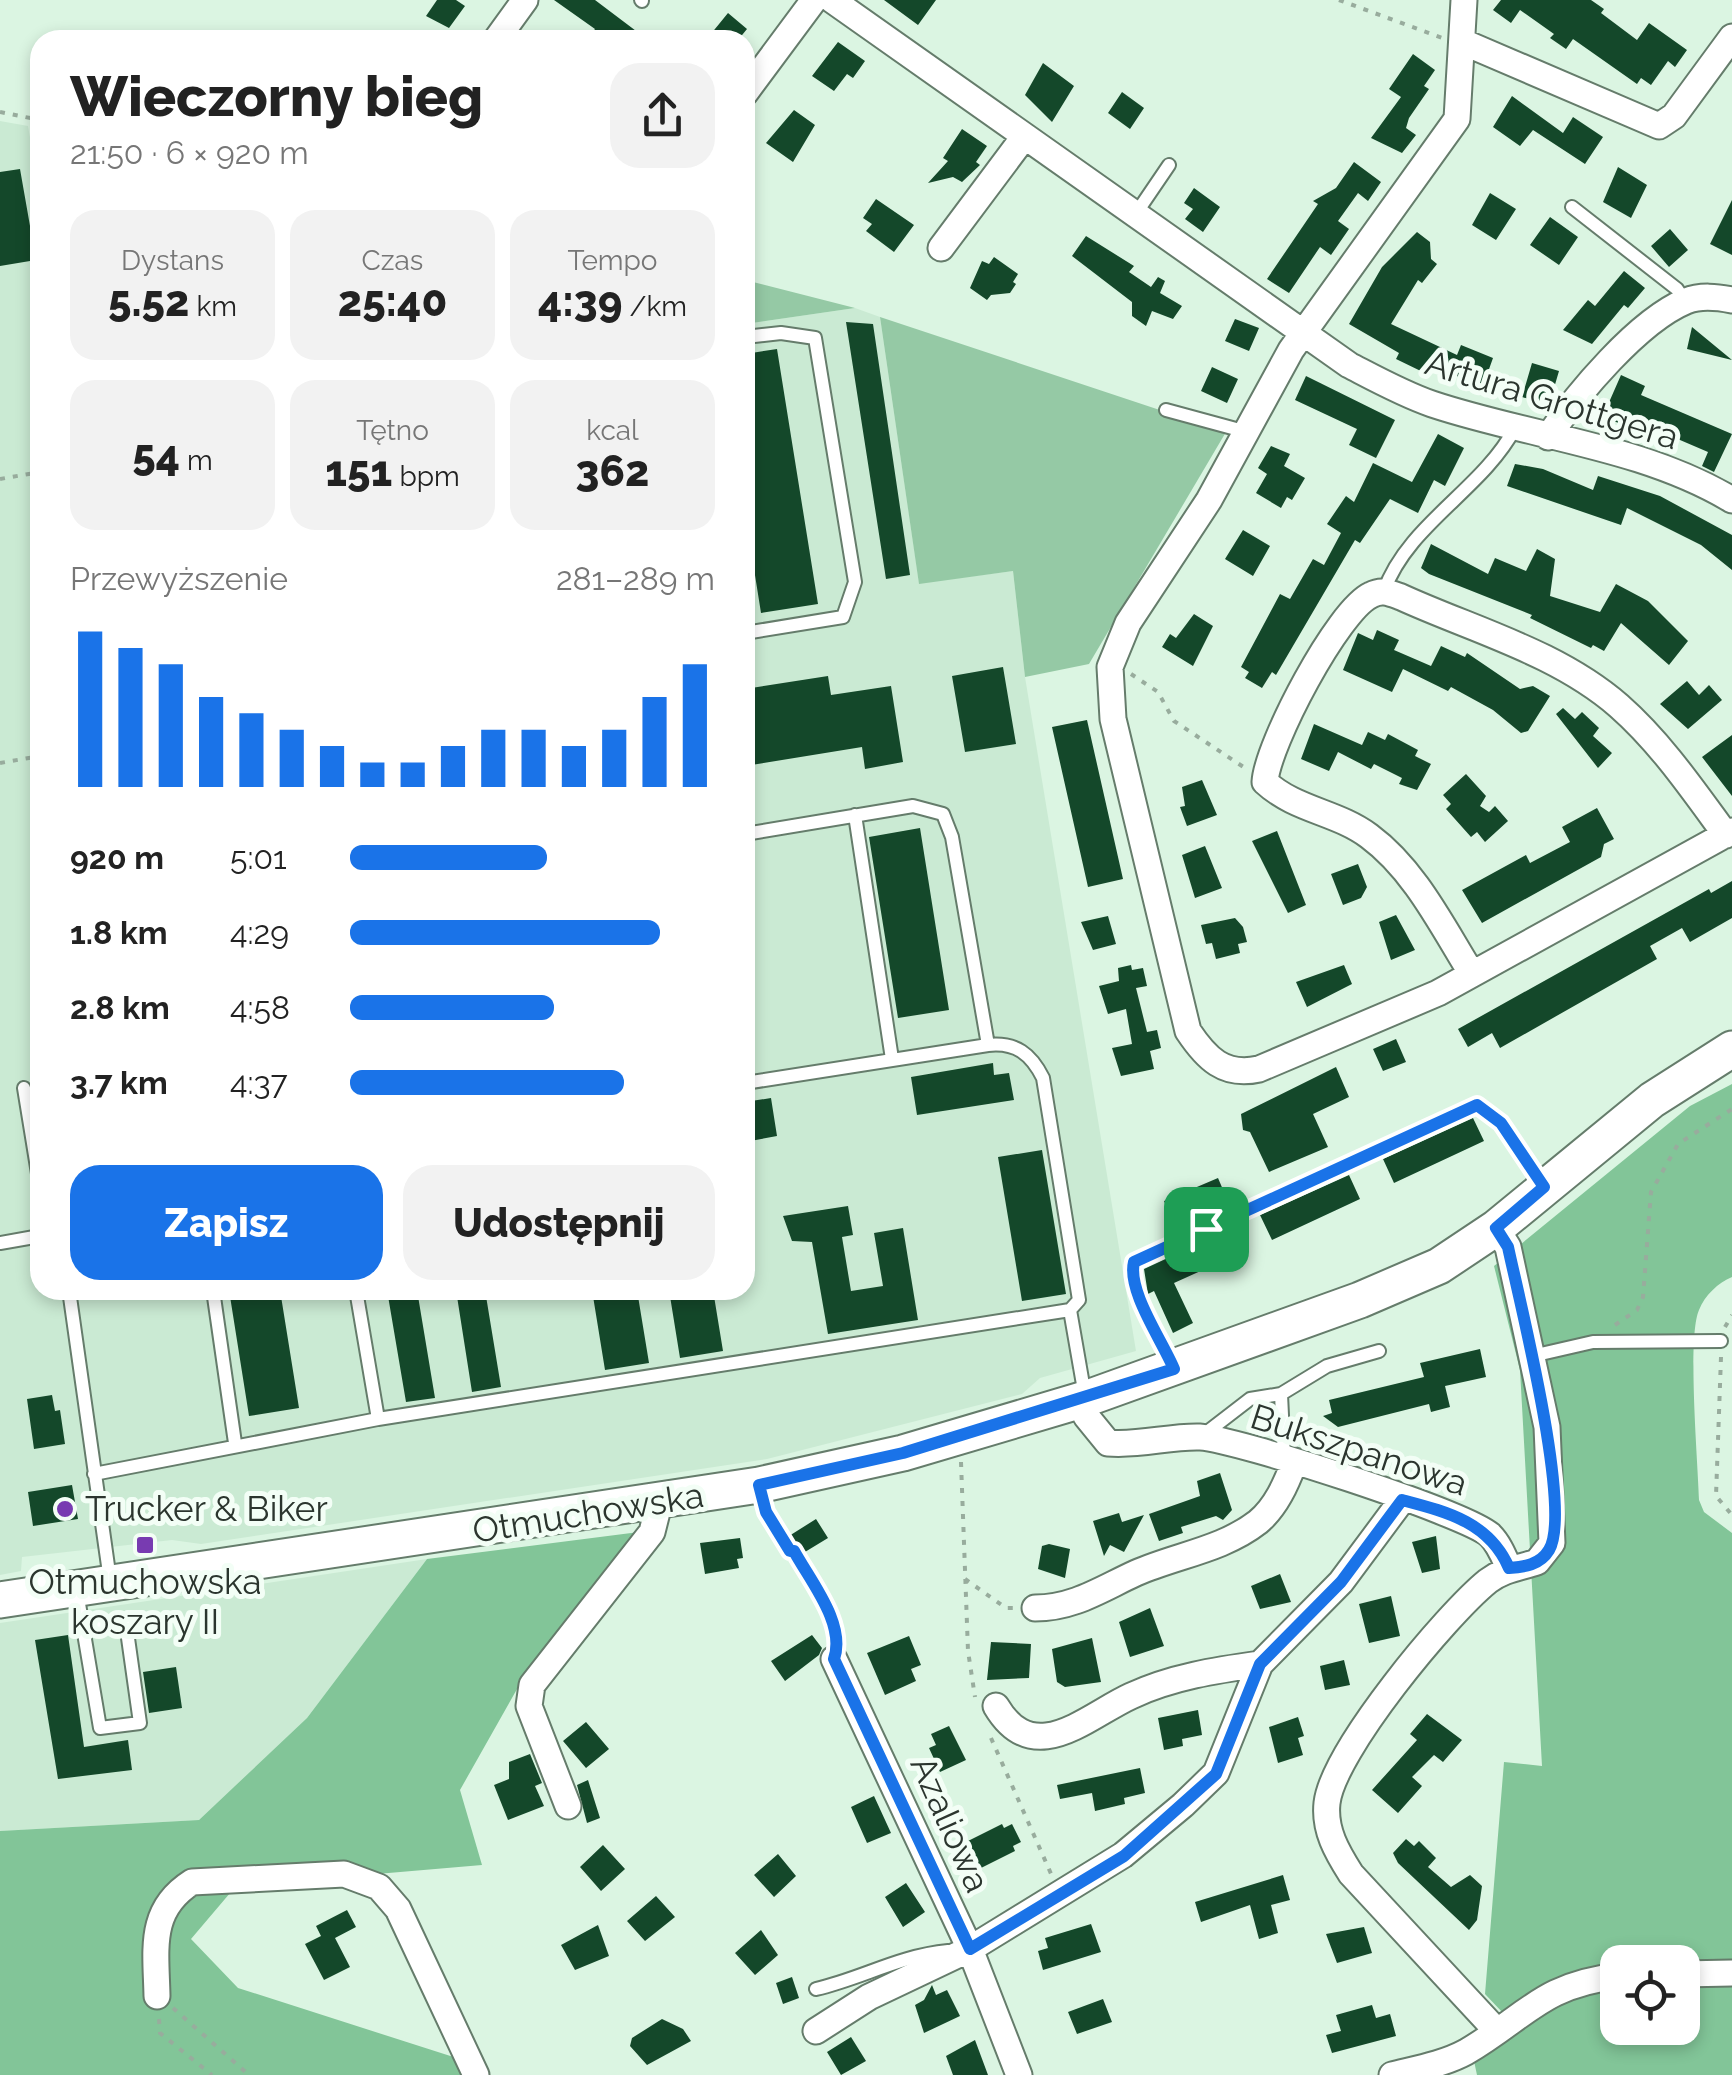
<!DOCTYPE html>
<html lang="pl">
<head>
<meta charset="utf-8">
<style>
  body { margin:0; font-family:Raleway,sans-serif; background:#f2f2f2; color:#222; height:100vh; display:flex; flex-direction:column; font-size:38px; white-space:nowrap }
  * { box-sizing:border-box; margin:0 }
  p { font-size:32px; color:#767676 }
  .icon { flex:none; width:55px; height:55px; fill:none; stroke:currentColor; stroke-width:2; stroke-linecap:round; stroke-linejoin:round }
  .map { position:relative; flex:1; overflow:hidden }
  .details { position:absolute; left:30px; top:30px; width:725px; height:1270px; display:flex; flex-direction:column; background:#fff; border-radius:30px; box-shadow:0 5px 15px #0003 }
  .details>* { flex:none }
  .tools { position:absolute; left:1600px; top:1945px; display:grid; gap:20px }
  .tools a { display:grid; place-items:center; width:100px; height:100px; border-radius:20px; background:#fff; box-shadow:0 5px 15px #0003; font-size:50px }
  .pin { position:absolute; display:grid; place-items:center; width:85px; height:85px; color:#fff; margin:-42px; border-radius:20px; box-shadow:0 5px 15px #0006 }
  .round { display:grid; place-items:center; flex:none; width:105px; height:105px; border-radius:30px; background:#f2f2f2 }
  .summary { display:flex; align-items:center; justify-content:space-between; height:170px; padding:0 40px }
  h1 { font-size:55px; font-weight:800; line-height:75px }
  .metrics { display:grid; grid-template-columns:repeat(3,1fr); gap:15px; height:170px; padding:10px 40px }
  .metrics div { display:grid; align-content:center; border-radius:25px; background:#f2f2f2; text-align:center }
  .metrics b { font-size:42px; font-weight:800 }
  .metrics small { font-size:28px; font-weight:400 }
  .metrics p { font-size:28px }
  .chart { height:280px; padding:20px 40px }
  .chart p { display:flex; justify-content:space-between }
  .chart svg { width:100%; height:180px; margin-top:10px; stroke:#1a73e8; stroke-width:6 }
  .cta { display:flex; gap:20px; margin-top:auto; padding:20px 40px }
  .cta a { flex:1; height:115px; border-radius:30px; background:#1a73e8; color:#fff; font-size:40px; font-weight:800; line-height:115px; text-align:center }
  .cta a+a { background:#f2f2f2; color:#222 }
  ul { padding:0 40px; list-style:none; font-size:32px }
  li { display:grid; grid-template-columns:160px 120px 1fr; align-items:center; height:75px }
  li i { height:25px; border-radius:12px; background:#1a73e8 }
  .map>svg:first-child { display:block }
  .built { fill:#caead3 }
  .green { fill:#95c9a5 }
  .forest { fill:#82c598; fill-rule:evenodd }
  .building { fill:#14482a }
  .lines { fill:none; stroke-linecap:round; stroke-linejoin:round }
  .lane-casing { stroke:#657c6b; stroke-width:16 }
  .street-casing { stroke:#657c6b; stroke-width:29 }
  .secondary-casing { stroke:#657c6b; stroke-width:39 }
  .path { stroke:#98ac9d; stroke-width:4; stroke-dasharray:5 8; stroke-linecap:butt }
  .lane { stroke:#fff; stroke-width:12 }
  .street { stroke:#fff; stroke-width:25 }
  .secondary { stroke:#fff; stroke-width:35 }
  .route-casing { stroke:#fff; stroke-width:20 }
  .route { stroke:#1a73e8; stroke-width:12 }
  .poi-dot { fill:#783bb1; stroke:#f3fef6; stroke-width:4 }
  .labels { text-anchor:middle; stroke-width:10; stroke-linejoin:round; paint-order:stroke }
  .street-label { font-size:35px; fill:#2b352e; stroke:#f3fef6 }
  .poi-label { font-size:35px; fill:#2b352e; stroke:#f3fef6; text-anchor:start }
</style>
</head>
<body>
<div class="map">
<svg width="1732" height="2075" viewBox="0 0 1732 2075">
  <rect width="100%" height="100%" fill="#dbf5e2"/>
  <path class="built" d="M0 121 28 126 40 196V1290H745V324L855 308 880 317 919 583 1013 571 1025 677 1136 1351 1040 1378 1022 1394 767 1459 201 1544 172 1540 22 1557 21 1571 0 1575Z
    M427 1559 307 1718 199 1820 0 1831V1623Z"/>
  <path class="green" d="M745 280 855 308 745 324Z
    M880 317 1226 432 1089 664 1025 677 1013 571 919 584Z"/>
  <path class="forest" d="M1732 1084V1277C1718 1283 1705 1295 1699 1310 1687 1337 1698 1463 1699 1500L1704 1512 1732 1533V2075H1477L1474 2061 1520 2031 1485 1994 1504 1762 1542 1766 1520 1370 1494 1266 1690 1106ZM1618 1962H1682V2028H1618Z
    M639 1532 521 1682 460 1790 482 1865 236 1886 191 1939 238 1988 466 2061 470 2075H0V1831L199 1820 307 1718 427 1559Z"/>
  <path class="building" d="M437 0H456L465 6 449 28 426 16Z
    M554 0H595L648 40H587L595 29Z
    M884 0H936L918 25Z
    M1501 0H1591L1604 9 1601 13 1637 40 1649 23 1687 50 1675 67 1668 61 1651 85 1641 78 1637 84 1573 39 1566 49 1550 38 1554 34 1520 10 1511 23 1493 10Z
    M728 13 747 29 738 40H706Z
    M838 42 865 61 853 78 847 74 834 91 812 76Z
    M1413 54 1435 70 1424 86 1429 89 1409 118 1406 128 1416 135 1402 153 1371 138 1401 97 1389 89Z
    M1043 63 1074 86 1052 122 1025 95Z
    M1122 92 1144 108 1130 129 1108 113Z
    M1512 96 1563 133 1573 117 1603 137 1585 164 1533 130 1520 146 1493 127Z
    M794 110 815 125 793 162 766 143Z
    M962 129 987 146 976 162 980 165 962 182 953 177 928 183 948 161 943 158Z
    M1354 162 1381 182 1368 201 1358 193 1338 221 1349 229 1331 255 1320 247 1289 293 1267 279 1318 204 1313 201 1336 188Z
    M1618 167 1647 185 1631 218 1603 202Z
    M20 169 36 260 0 266V172Z
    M1194 188 1220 207 1203 232 1185 219 1193 209 1184 203Z
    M1490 193 1516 209 1496 240 1472 225Z
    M876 199 914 225 894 252 866 231 872 224 863 218Z
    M1732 200V255L1710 244Z
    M1550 217 1578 237 1559 265 1530 245Z
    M1670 229 1688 250 1669 267 1651 246Z
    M1417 232 1430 242 1431 259 1437 264 1422 283 1418 280 1391 324 1457 355 1461 345 1493 358 1483 386 1433 367 1429 375 1396 359 1399 353 1349 324 1382 267Z
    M1086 236 1134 266 1129 272 1151 287 1158 277 1165 281 1160 293 1182 306 1173 319 1152 311 1146 326 1132 316V302L1072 256Z
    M994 257 1018 274 1013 282 1016 284 1010 293 991 295 987 300 970 288 982 261 989 264Z
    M1624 271 1645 288 1628 308 1624 305 1592 344 1563 330 1588 300 1595 306Z
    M1235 319 1259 328 1249 351 1225 341Z
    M846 322 873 324 910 575 886 579Z
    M1692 327 1732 360 1687 349Z
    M777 349 818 604 761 613 745 512V354Z
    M1532 363 1559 371 1549 405 1522 397Z
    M1212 367 1238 379 1227 403 1201 391Z
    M1621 375 1645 386 1641 395 1732 434 1714 472 1702 466 1708 452 1631 419 1627 427 1603 416Z
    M1306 376 1395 420 1376 458 1349 445 1357 429 1295 400Z
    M1438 434 1464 448 1445 486 1434 480 1418 513 1390 499 1360 543 1355 540 1276 675 1272 672 1262 688 1245 678 1249 672 1241 667 1280 594 1290 599 1313 559 1324 565 1341 533 1327 524 1346 496 1354 502 1373 463 1412 482Z
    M1271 446 1290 454 1284 466 1305 478 1292 500 1287 497 1281 508 1256 493 1267 474 1258 468Z
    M1515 464 1543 469 1593 490 1598 476 1660 496 1732 535V570L1701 545 1627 508 1621 525 1507 486Z
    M1243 530 1270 546 1253 576 1225 559Z
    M1431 544 1488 574 1495 558 1526 571 1537 549 1555 559 1550 596 1600 612 1616 584 1648 601 1688 641 1669 665 1621 623 1604 651 1593 645 1591 648 1530 618 1532 615 1429 574 1421 568Z
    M1194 614 1213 626 1193 666 1162 647 1170 634 1176 638Z
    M1377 630 1399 640 1394 650 1431 666 1441 646 1465 657 1467 653 1520 689 1533 686 1550 696 1528 731 1521 733 1493 710 1451 687 1448 691 1403 669 1392 692 1343 670 1358 633 1373 640Z
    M1003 667 1016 744 965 752 952 676Z
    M828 676 831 695 891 686 903 762 865 769 862 747 745 766V689Z
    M1687 681 1699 695 1709 685 1722 700 1688 729 1660 704Z
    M1563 708 1575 719 1582 712 1599 728 1593 736 1612 753 1598 768 1556 714Z
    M1087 720 1123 879 1088 887 1052 727Z
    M1314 724 1362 745 1368 732 1385 740 1388 734 1418 750 1415 756 1431 764 1417 790 1399 784 1402 778 1374 764 1371 769 1338 752 1329 771 1301 759Z
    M1732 735V796L1702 757Z
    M1466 774 1486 796 1480 806 1489 812 1495 806 1508 821 1485 842 1477 832 1471 837 1446 809 1451 804 1443 795Z
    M1202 780 1217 815 1187 826 1180 807 1185 806 1182 787Z
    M1597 808 1614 839 1604 844 1601 857 1482 923 1462 890 1526 855 1530 863 1570 842 1562 827Z
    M920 828 949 1010 898 1018 869 837Z
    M1277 831 1306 905 1288 913 1252 841Z
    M1205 846 1222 888 1195 898 1182 855Z
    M1358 864 1367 887 1361 898 1343 905 1331 874Z
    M1732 881V918L1690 942 1682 928 1650 946 1657 959 1500 1048 1492 1033 1468 1047 1458 1029 1709 889 1711 893Z
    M1396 915 1415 950 1391 960 1379 922Z
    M1108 916 1116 944 1093 950 1081 922Z
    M1235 918 1243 927 1247 942 1238 944 1240 953 1216 959 1212 943 1206 944 1201 925Z
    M1131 965 1132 970 1143 968 1147 986 1136 988 1147 1032 1157 1030 1161 1048 1150 1051 1154 1069 1121 1076 1112 1048 1132 1044 1126 1009 1108 1014 1099 986 1119 981 1118 968Z
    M1344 965 1352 984 1307 1007 1296 982Z
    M1396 1039 1406 1062 1383 1071 1373 1049Z
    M993 1063 994 1075 1009 1073 1014 1100 917 1115 911 1077Z
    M1336 1067 1349 1097 1313 1114 1328 1147 1269 1172 1250 1132 1243 1130 1241 1114Z
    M771 1098 777 1136 745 1142V1102Z
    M1473 1118 1484 1141 1394 1183 1383 1159Z
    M1042 1150 1066 1294 1022 1301 998 1157Z
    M1349 1175 1360 1199 1272 1240 1260 1215Z
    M1218 1178 1224 1192 1170 1215 1164 1201Z
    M848 1206 853 1235 842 1237 851 1291 883 1286 874 1233 903 1228 918 1320 828 1334 812 1242 792 1241 783 1216Z
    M1226 1231 1236 1255 1174 1283 1193 1323 1173 1333 1154 1291 1148 1294 1144 1269Z
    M229 1290H280L299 1408 249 1416Z
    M387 1290H417L435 1398 406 1402Z
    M456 1290H485L501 1387 472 1392Z
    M592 1290H637L649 1363 605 1370Z
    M669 1290H713L723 1351 680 1358Z
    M1480 1349 1486 1377 1445 1386 1450 1407 1431 1412 1429 1404 1338 1427 1323 1416 1332 1413 1329 1400 1424 1377 1420 1363Z
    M52 1395 55 1411 60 1410 65 1444 34 1449 27 1399Z
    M1220 1473 1232 1510 1223 1520 1216 1516 1181 1527 1183 1533 1159 1541 1149 1514 1200 1496 1197 1481Z
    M72 1485 78 1519 33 1526 28 1492Z
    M1119 1513 1122 1522 1144 1515 1124 1552 1110 1545 1104 1556 1093 1521Z
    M816 1519 828 1538 800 1555 789 1536Z
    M1436 1536 1440 1569 1422 1573 1412 1542Z
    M740 1538 743 1558 737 1559 739 1568 705 1574 700 1543Z
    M1049 1544 1070 1549 1065 1578 1038 1569 1042 1546Z
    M1280 1574 1291 1602 1260 1609 1251 1586Z
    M1391 1596 1400 1636 1369 1643 1359 1604Z
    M1150 1608 1164 1646 1130 1657 1119 1622Z
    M68 1635 84 1747 128 1740 132 1770 58 1779 35 1640Z
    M812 1635 822 1648 819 1655 785 1681 771 1661Z
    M909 1636 921 1665 911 1669 916 1681 885 1695 867 1653Z
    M1092 1638 1101 1682 1065 1687 1057 1682 1052 1649Z
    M991 1642 1031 1644 1029 1678 987 1680Z
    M1344 1660 1350 1685 1325 1690 1320 1666Z
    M176 1667 182 1708 149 1713 143 1672Z
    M1198 1710 1202 1735 1182 1739 1183 1746 1164 1750 1158 1718Z
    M1427 1714 1462 1740 1443 1762 1434 1755 1412 1777 1422 1786 1398 1813 1372 1790 1417 1740 1410 1734Z
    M1298 1717 1304 1736 1298 1738 1303 1755 1278 1763 1269 1727Z
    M586 1722 609 1749 586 1768 563 1741Z
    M949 1726 966 1760 940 1772 929 1748 936 1745 931 1734Z
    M530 1754 542 1783 535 1786 544 1806 508 1820 494 1785 509 1779V1762Z
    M1140 1768 1145 1793 1124 1798 1125 1804 1095 1811 1092 1793 1060 1799 1057 1785Z
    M588 1780 600 1818 587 1823 577 1785Z
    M874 1796 891 1833 867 1843 851 1807Z
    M1002 1824 1004 1828 1012 1824 1021 1842 1013 1846 1015 1851 977 1870 964 1843Z
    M1406 1839 1414 1846 1419 1841 1436 1858 1428 1867 1451 1887 1470 1875 1482 1886 1477 1920 1469 1930 1398 1863 1393 1853Z
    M603 1845 625 1869 601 1891 580 1867Z
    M778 1854 796 1876 774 1897 754 1875Z
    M1283 1875 1290 1900 1271 1905 1278 1933 1259 1939 1250 1905 1201 1922 1195 1902Z
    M906 1883 925 1912 903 1927 885 1897Z
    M656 1896 675 1917 645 1941 627 1921Z
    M347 1910 356 1927 335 1938 350 1967 324 1980 305 1944 321 1936 316 1926Z
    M1091 1924 1101 1952 1043 1970 1038 1951 1048 1948 1045 1938Z
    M598 1925 609 1956 575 1970 561 1945Z
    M1364 1927 1372 1953 1337 1963 1326 1934Z
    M761 1930 778 1955 755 1975 735 1953Z
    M792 1977 799 1998 783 2004 776 1983Z
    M932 1985 936 1995 947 1990 960 2016 924 2033 915 2005 924 2000Z
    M1103 1999 1112 2022 1077 2034 1068 2012Z
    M1372 2005 1376 2018 1390 2014 1396 2036 1332 2053 1326 2035 1341 2031 1336 2015Z
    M662 2019 683 2029 691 2041 647 2065 630 2046 632 2038Z
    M851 2037 866 2061 841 2075 827 2052Z
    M975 2040 988 2075H953L946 2056Z"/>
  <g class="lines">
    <defs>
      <path id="lane" d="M641 0 642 1
        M1572 207 1677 289 1685 301
        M1135 215 1169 165
        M745 337 781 333 815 338 855 582 843 617 745 633
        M1166 410 1247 432
        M1384 591C1408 524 1482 490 1515 428
        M855 815 892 1059
        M745 834 913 806 943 814 952 837 988 1045
        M24 1088 40 1186
        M0 1243 40 1236
        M69 1290 110 1580
        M213 1290 235 1443
        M356 1290 378 1419
        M1070 1310 1085 1396
        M1532 1356 1593 1342 1721 1341
        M1172 1364C1160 1337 1127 1291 1134 1262L1477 1105 1501 1123 1542 1185
        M1281 1394 1327 1366 1379 1351
        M1202 1436 1250 1399 1281 1394 1284 1458
        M94 1474 378 1419 1070 1310 1079 1300 1043 1078C1031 1054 1016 1042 988 1045L745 1083
        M77 1592 100 1728 140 1723 126 1624 83 1630
        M816 1989C863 1978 898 1956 948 1951"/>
      <path id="street" d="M832 0 1349 365C1376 379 1403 394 1432 404 1531 437 1642 446 1732 500
        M1464 0 1457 119 1291 350 1209 500 1128 623 1110 667 1113 719 1188 1031C1206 1058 1224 1077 1259 1069L1438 993 1732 831
        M496 40 525 0
        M1463 42 1659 126 1674 116 1732 37
        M745 93 814 0
        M941 248 1024 137
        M1548 437C1577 394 1638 321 1686 301 1701 295 1717 297 1732 300
        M1472 974C1442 926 1415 870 1369 836 1337 812 1295 810 1265 782 1267 745 1338 610 1371 595 1382 589 1390 593 1401 597 1473 630 1557 652 1619 706 1661 743 1693 790 1726 835
        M1085 1399 1086 1416 1108 1443C1140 1446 1169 1436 1200 1437 1237 1439 1465 1513 1490 1535 1499 1544 1504 1557 1509 1568
        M1035 1608C1074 1608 1101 1589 1136 1573 1177 1555 1222 1550 1258 1522 1276 1507 1286 1484 1294 1463
        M834 1659 970 1949 1019 2075
        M996 1706C1034 1770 1087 1716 1131 1696 1171 1677 1217 1670 1260 1664
        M568 1806 529 1706 532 1685 652 1532 659 1504
        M1682 1974 1732 1973
        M157 1996C156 1949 148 1910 192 1882L344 1874 379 1887 398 1909 476 2075
        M1495 2029 1351 1874C1337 1852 1324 1830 1327 1803 1333 1751 1446 1615 1488 1581 1504 1569 1519 1568 1537 1562L1552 1543 1547 1427 1508 1247 1496 1228
        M816 2031 869 1997 970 1949 1123 1855 1183 1805 1216 1773 1260 1664 1341 1582 1402 1500
        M1392 2075C1416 2069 1444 2064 1466 2052 1526 2017 1541 1985 1618 1976"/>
      <path id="secondary" d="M0 1600 759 1485 903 1453 1085 1399 1360 1300 1439 1266 1496 1228 1652 1100 1732 1049"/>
    </defs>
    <use href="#lane" class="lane-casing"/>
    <use href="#street" class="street-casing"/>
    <use href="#secondary" class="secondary-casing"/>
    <path class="path" d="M1339 0 1442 38
      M0 112 40 120
      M0 479 40 472
      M1131 674 1158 692 1174 721 1245 768
      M0 763 40 756
      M1615 1325 1637 1310 1643 1297 1651 1192 1678 1144 1732 1109
      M1725 1327 1732 1315
      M1721 1357 1716 1496 1732 1515
      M961 1462 968 1651 975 1697
      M765 1509 790 1551H795L837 1638
      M965 1579 1006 1608H1016
      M991 1738 1052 1876
      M173 2008 249 2075
      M159 2019 160 2033 212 2075"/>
    <use href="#lane" class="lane"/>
    <use href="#street" class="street"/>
    <use href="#secondary" class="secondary"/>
  </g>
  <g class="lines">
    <defs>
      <path id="route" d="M1477 1105 1501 1123 1544 1187 1496 1228 1508 1247C1519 1299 1573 1511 1549 1550 1540 1565 1524 1567 1509 1568 1489 1522 1447 1512 1402 1500L1341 1582 1260 1664 1216 1774 1124 1856 970 1949 834 1659C846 1624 811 1582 794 1551H790L766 1512 759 1485 903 1453 1174 1369C1162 1340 1127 1291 1134 1262Z"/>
    </defs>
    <use href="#route" class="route-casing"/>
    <use href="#route" class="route"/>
  </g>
  <g class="poi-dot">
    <circle cx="65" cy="1509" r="10"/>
    <rect x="135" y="1535" width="20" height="20" rx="5"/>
  </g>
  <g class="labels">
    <g class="street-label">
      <text transform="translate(1552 400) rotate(17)" y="12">Artura Grottgera</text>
      <text transform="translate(1359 1450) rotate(18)" y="12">Bukszpanowa</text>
      <text transform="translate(588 1513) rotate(-9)" y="12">Otmuchowska</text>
      <text transform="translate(950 1824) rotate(66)" y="12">Azaliowa</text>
    </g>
    <g class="poi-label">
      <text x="85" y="1521">Trucker &amp; Biker</text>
      <text x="145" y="1594" text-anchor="middle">Otmuchowska<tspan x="145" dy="40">koszary II</tspan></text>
    </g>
  </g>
</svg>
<div class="tools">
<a><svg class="icon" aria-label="locate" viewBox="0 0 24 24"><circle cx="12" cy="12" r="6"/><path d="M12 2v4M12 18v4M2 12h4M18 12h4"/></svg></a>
</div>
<div class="pin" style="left:1206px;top:1229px;background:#1e9e55"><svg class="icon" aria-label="arrive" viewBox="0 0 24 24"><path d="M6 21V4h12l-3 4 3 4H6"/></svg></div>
<section class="details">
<div class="summary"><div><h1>Wieczorny bieg</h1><p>21:50 · 6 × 920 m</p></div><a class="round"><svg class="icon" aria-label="share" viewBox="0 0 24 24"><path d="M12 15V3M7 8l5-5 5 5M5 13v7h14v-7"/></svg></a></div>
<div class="metrics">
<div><p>Dystans</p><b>5.52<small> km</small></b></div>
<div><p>Czas</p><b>25:40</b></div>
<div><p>Tempo</p><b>4:39<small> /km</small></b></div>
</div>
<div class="metrics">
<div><b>54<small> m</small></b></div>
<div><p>Tętno</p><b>151<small> bpm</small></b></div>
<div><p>kcal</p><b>362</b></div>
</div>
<div class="chart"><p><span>Przewyższenie</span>281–289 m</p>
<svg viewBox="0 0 160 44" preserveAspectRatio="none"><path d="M5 44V6M15 44V10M25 44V14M35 44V22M45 44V26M55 44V30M65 44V34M75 44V38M85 44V38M95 44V34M105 44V30M115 44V30M125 44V34M135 44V30M145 44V22M155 44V14"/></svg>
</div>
<ul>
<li><b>920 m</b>5:01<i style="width:54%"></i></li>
<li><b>1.8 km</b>4:29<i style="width:85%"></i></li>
<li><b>2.8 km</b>4:58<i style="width:56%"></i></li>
<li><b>3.7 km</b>4:37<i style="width:75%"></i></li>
</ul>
<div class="cta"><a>Zapisz</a><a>Udostępnij</a></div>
</section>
</div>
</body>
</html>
